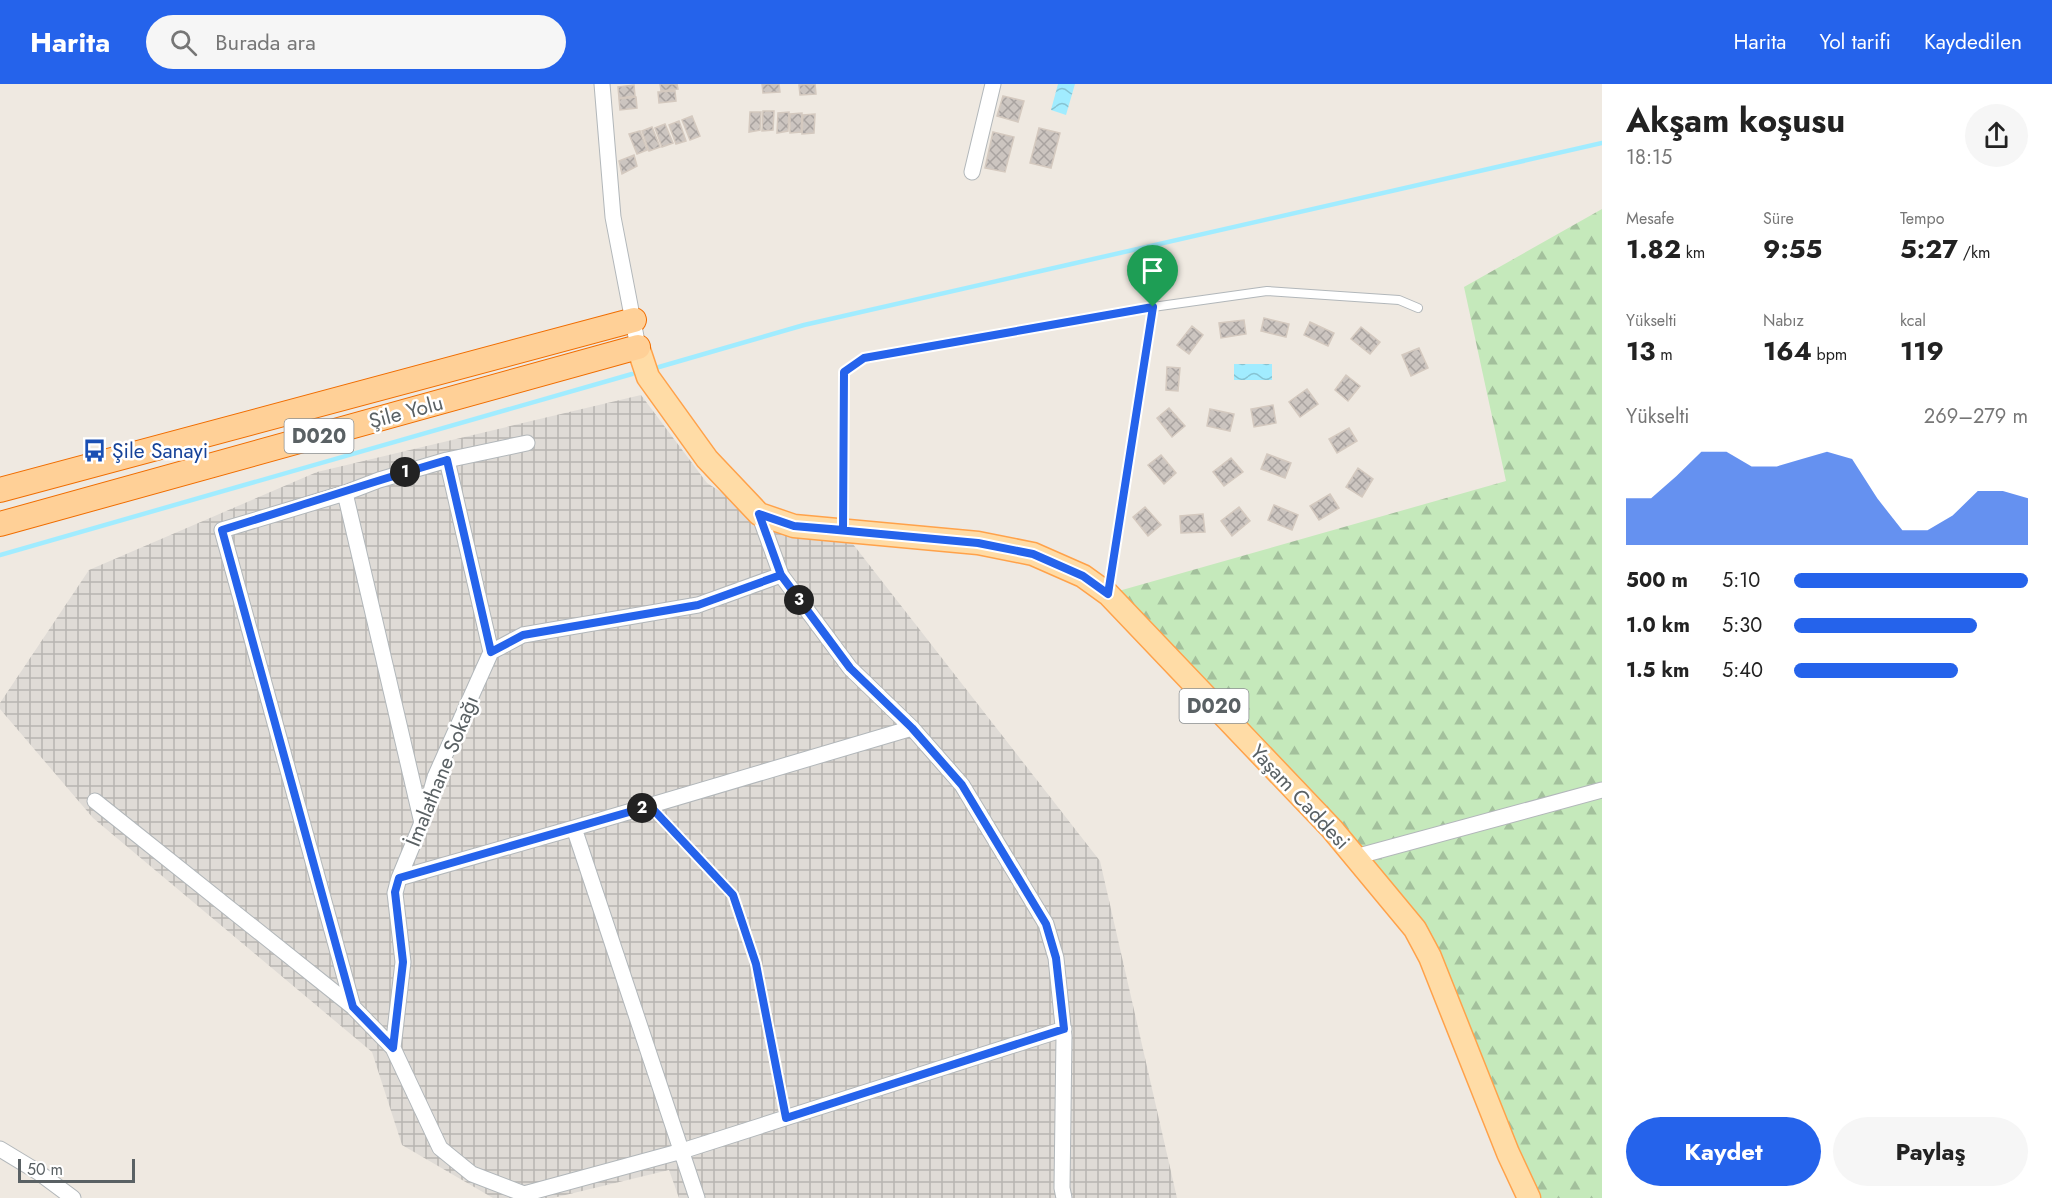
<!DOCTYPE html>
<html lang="tr">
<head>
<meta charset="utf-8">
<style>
  body { margin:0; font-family:Jost,sans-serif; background:#f6f6f6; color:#222; height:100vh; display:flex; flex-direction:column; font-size:22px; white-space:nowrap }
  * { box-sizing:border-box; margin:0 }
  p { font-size:20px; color:#767676 }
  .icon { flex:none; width:33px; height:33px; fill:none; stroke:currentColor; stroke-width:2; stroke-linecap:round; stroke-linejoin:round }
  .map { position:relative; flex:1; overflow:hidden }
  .drawer { display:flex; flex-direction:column; background:#fff; width:450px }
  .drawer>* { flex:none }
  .scale { position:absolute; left:18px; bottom:15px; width:117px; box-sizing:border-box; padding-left:6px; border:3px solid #5a6164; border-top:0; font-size:16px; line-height:21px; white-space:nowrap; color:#5a6164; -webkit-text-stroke:4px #fff; paint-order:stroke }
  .pin { position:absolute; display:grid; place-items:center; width:51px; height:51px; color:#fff; margin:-62px -26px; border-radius:50% 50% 50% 0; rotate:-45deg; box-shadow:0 0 6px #0007 }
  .pin .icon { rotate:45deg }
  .km { position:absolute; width:30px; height:30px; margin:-15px; border-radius:50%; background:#222; color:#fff; font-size:16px; line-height:30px; text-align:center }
  .round { display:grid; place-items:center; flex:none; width:63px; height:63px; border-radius:32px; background:#f6f6f6 }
  .overview { display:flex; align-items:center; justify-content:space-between; height:102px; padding:0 24px }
  h1 { font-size:33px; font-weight:700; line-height:45px }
  .figures { display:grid; grid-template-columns:repeat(3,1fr); gap:9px; height:102px; padding:6px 24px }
  .figures div { display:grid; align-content:center }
  .figures b { font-size:26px; font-weight:700 }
  .figures small { font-size:16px; font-weight:400 }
  .figures p { font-size:16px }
  .chart { height:168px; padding:12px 24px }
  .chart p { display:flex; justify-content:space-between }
  .chart svg { width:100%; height:108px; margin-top:6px; fill:#2563eb; opacity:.7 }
  .cta { display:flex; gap:12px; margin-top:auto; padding:12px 24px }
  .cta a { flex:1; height:69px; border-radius:36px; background:#2563eb; color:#fff; font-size:24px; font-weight:700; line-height:69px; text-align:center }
  .cta a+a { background:#f6f6f6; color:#222 }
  ul { padding:0 24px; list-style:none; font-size:20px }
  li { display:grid; grid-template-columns:96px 72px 1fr; align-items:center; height:45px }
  li i { height:15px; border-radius:8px; background:#2563eb }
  header { display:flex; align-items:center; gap:36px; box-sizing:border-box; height:84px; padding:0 30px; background:#2563eb; color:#fff }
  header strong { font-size:28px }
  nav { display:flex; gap:33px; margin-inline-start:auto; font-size:21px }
  .search { width:420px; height:54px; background:#f6f6f6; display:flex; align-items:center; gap:15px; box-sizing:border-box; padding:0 21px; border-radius:33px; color:#767676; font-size:22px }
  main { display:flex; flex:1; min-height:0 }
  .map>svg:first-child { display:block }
  .industrial { fill:url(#industrial-grid); fill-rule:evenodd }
  .forest { fill:url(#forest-firs) }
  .water { fill:url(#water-waves) }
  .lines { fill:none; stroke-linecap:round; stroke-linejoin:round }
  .stream { stroke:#a1ecff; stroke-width:4.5 }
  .building { fill:url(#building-cross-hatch); stroke:#d4c9bf; stroke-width:1.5 }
  .service-casing { stroke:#b2b7ba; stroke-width:10 }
  .minor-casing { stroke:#b2b7ba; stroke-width:17 }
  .primary-casing { stroke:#ffa24a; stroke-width:25 }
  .trunk-casing { stroke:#f06d00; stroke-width:26 }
  .service { stroke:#fff; stroke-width:8 }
  .minor { stroke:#fff; stroke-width:15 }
  .primary { stroke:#ffdca6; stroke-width:22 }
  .trunk { stroke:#ffd097; stroke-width:24 }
  .route-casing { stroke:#fff; stroke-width:12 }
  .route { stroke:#2563eb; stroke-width:8 }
  .labels { text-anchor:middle; stroke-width:5; stroke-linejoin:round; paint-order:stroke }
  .shield { fill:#fff; stroke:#8c9092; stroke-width:1.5 }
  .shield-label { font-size:20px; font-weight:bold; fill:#5a6164 }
  .street-label { font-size:21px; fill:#5a6164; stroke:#fff }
  .transit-label { font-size:21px; fill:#164399; stroke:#fff; text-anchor:start }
</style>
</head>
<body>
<header>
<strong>Harita</strong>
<div class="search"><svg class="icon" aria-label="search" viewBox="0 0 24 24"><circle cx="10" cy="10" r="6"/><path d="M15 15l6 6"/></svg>Burada ara</div>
<nav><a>Harita</a><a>Yol tarifi</a><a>Kaydedilen</a></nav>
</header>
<main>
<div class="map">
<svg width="1602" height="1114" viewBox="0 0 1602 1114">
  <defs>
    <pattern id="industrial-grid" width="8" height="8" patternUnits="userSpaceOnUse" patternTransform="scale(1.5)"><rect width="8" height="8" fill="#dfdbd6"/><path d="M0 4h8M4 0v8" fill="none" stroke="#b8b5b1"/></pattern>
    <pattern id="forest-firs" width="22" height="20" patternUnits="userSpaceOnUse" patternTransform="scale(1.5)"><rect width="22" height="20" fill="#c5e9bb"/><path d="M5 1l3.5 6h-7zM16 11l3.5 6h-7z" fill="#a3c09c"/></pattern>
    <pattern id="water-waves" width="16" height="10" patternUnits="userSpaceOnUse" patternTransform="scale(1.5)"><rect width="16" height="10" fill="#a1ecff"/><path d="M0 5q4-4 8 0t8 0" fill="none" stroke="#86c3d2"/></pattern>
    <pattern id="building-cross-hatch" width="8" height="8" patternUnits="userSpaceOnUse" patternTransform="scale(1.5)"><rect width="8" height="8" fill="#ccc5c0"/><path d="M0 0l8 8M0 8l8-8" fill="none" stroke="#a9a3a0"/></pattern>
  </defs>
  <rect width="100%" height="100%" fill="#efe9e1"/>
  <path class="industrial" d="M641 311 707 399 759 432 842 446 1100 777 1177 1114H679L669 1086 553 1114H493L402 1061 372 968 93 734 0 625V619L89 486 317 388ZM1046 840 1064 945 1061 943 1041 841Z"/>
  <path class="forest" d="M1602 125V1114H1530L1415 845 1108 510 1506 397 1464 203Z"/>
  <path class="water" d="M1058 0H1075L1066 31 1051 26Z
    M1234 280H1272V296H1234Z"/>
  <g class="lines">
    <path class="stream" d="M659 283 804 241 1602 59
      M0 471 632 290"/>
  </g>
  <path class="building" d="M660 0H677L678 5 661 7Z
    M762 0H779L780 8 763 9Z
    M815 0 816 10 800 11 799 1Z
    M634 1 635 12 619 14 618 3Z
    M675 7 676 17 659 19 658 8Z
    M1003 12 1024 17 1018 38 997 32Z
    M636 13 637 24 620 26 619 15Z
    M763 27H774L773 46 762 47Z
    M750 28H761L760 46 749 48Z
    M789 28 788 47 777 49 778 29Z
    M802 29 801 48 790 49V30Z
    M815 30 814 49 802 50 803 31Z
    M692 32 700 52 690 56 682 36Z
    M679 37 686 57 676 60 669 41Z
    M665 40 673 59 662 63 655 44Z
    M652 43 660 63 649 67 642 47Z
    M1039 44 1060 49 1051 84 1030 79Z
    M640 47 647 66 637 70 629 50Z
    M993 48 1014 53 1005 88 985 84Z
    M634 71 637 82 622 90 619 77Z
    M1264 234 1289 240 1286 253 1261 247Z
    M1244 236 1246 250 1221 254 1219 239Z
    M1310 238 1334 249 1328 262 1304 251Z
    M1192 242 1203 251 1189 270 1177 261Z
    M1361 243 1380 258 1370 270 1351 255Z
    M1419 264 1428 284 1411 292 1402 271Z
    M1167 283 1180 284 1178 307 1166 306Z
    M1346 291 1360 302 1348 317 1335 306Z
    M1307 305 1318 320 1300 333 1289 318Z
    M1273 321 1276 339 1254 343 1251 325Z
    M1169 324 1185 342 1172 353 1157 334Z
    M1210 325 1234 330 1230 347 1207 342Z
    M1349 344 1357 357 1337 369 1329 355Z
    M1267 370 1291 379 1285 394 1261 385Z
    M1161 371 1176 389 1164 400 1148 381Z
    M1231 374 1243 388 1224 402 1213 388Z
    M1358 384 1373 395 1362 413 1346 403Z
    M1330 410 1339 424 1319 436 1310 422Z
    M1274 421 1298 431 1292 446 1268 436Z
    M1145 423 1161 441 1148 452 1133 433Z
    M1239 423 1250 437 1232 452 1221 437Z
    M1203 430 1205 448 1181 449 1180 432Z"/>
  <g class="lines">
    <defs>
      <path id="service" d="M842 445 844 288 864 274 1153 223 1267 207 1399 216 1418 224
        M1109 506 1153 223
        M650 722 733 811 756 880 786 1034"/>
      <path id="minor" d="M602 0 613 133 638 263
        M972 88 993 0
        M527 359 447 376 379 396 345 409 222 446 353 923 393 964 440 1064 472 1090 524 1110 682 1067 1064 945
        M447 376 491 568
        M345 409 422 739
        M759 430 781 491 850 584 912 644 962 701 1046 840 1056 874 1064 952 1062 1104 1064 1114
        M95 717 353 923
        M574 744 697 1114
        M1355 773 1602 706
        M399 794 574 744 912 644
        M393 964 403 878 395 809 399 794 423 736 435 693 491 568 523 551 698 521 781 491
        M0 1065 38 1088 73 1114"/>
      <path id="primary" d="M638 263 648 293 707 375 759 430 794 442 978 459 1033 470 1083 492 1108 510 1332 745 1415 845 1430 873 1508 1069 1529 1114"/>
      <path id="trunk" d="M0 406 634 236
        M0 440 638 263"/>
    </defs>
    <use href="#service" class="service-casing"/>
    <use href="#minor" class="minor-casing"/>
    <use href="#primary" class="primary-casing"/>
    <use href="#trunk" class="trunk-casing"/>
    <use href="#service" class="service"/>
    <use href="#minor" class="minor"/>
    <use href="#primary" class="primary"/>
    <use href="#trunk" class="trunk"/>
  </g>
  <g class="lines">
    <defs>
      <path id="route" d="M1153 223 864 274 844 288 843 446 794 442 759 430 781 491 698 521 523 551 491 568 447 376C371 398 297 423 222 446L353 923 393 964 403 878 395 808 399 794 650 722 733 811 756 880 786 1034 1064 945 1056 874 1046 840 962 701 912 644 850 584 781 491 759 430 794 442 978 459 1033 470 1083 492 1108 510 1153 223"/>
    </defs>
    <use href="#route" class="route-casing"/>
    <use href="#route" class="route"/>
  </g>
  <defs>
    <symbol id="bus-bare" viewBox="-9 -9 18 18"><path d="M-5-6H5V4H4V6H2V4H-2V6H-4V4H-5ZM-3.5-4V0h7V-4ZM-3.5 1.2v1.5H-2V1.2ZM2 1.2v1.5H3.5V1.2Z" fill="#1a4fb4" stroke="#fff" stroke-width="2.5" paint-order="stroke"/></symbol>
  </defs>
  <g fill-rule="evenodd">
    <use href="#bus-bare" x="78" y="350" width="33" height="33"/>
  </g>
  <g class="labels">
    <g class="shield">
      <rect x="284.5" y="335" width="69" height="34" rx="4.5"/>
      <rect x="1179.5" y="605" width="69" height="34" rx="4.5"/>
    </g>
    <g class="shield-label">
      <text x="319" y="359">D020</text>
      <text x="1214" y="629">D020</text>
    </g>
    <g class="street-label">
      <text transform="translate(406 328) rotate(-15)" y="7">Şile Yolu</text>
      <text transform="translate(442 687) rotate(-68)" y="7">İmalathane Sokağı</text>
      <text transform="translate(1300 713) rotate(47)" y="7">Yaşam Caddesi</text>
    </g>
    <g class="transit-label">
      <text x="112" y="374">Şile Sanayi</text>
    </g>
  </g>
</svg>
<div class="scale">50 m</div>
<div class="pin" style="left:1153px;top:223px;background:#1e9e55"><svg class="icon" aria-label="arrive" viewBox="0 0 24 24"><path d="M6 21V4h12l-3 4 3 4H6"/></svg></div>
<b class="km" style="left:405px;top:388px">1</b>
<b class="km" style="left:642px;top:724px">2</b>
<b class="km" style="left:799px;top:516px">3</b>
</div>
<section class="drawer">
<div class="overview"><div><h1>Akşam koşusu</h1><p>18:15</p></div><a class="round"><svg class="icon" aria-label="share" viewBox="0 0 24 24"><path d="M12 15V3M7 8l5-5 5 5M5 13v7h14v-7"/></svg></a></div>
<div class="figures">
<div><p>Mesafe</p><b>1.82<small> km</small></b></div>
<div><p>Süre</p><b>9:55</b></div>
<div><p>Tempo</p><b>5:27<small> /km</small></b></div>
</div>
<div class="figures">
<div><p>Yükselti</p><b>13<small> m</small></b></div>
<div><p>Nabız</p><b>164<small> bpm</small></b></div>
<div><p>kcal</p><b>119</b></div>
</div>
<div class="chart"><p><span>Yükselti</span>269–279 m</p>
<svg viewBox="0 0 160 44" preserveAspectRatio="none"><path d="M0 44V25L10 25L20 16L30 6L40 6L50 12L60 12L70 9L80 6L90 9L100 25L110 38L120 38L130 32L140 22L150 22L160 25V44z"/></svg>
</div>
<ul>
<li><b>500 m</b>5:10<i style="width:100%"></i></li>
<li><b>1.0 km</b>5:30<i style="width:78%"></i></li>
<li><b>1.5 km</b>5:40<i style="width:70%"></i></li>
</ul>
<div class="cta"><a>Kaydet</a><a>Paylaş</a></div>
</section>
</main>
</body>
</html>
